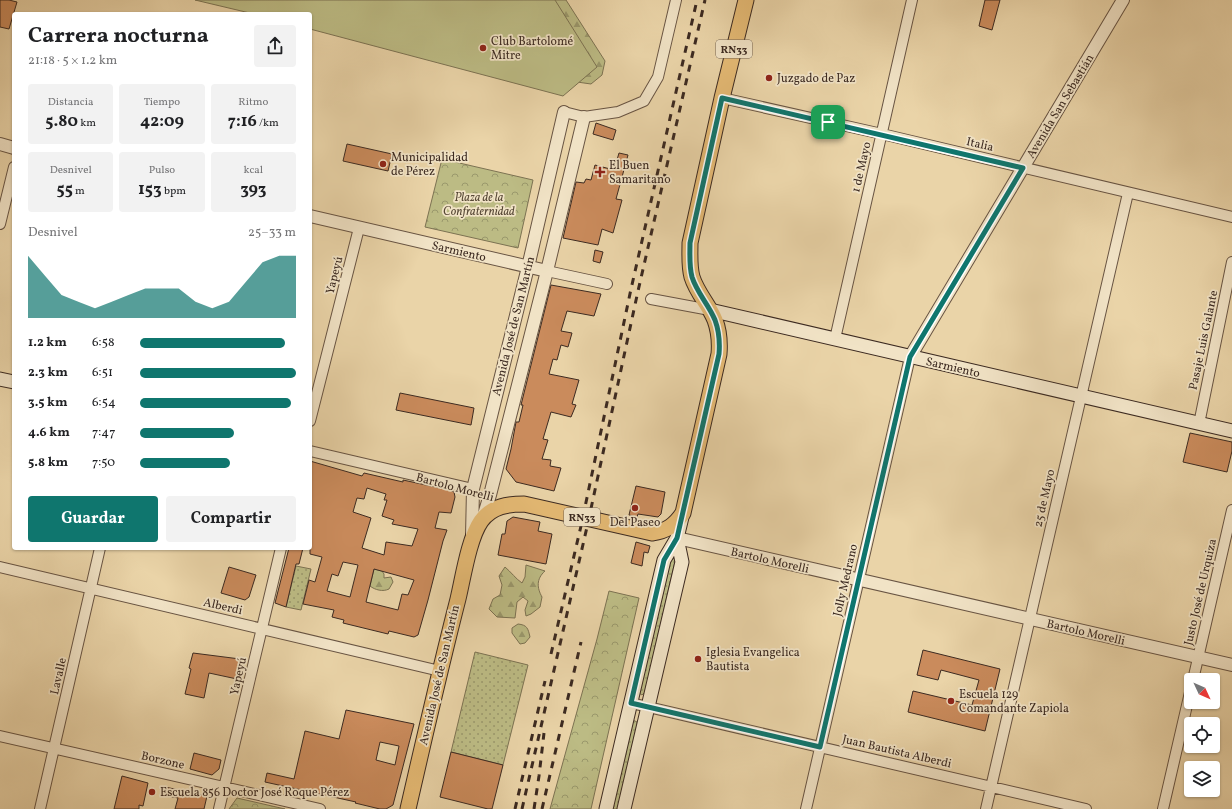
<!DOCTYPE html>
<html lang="es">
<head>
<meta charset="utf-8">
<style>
  body { margin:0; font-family:Vollkorn,serif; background:#f2f2f2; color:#202124; height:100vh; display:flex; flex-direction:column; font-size:15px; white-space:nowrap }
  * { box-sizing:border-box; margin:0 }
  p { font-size:13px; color:#757577 }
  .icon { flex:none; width:22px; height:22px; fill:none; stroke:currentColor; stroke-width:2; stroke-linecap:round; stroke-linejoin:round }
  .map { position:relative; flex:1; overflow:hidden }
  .details { position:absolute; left:12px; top:12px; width:300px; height:538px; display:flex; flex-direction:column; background:#fff; border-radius:4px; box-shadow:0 1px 3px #0004 }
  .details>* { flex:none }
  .needle { width:26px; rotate:134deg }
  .fabs { position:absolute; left:1184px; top:673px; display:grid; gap:8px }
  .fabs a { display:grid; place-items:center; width:36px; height:36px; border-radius:4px; background:#fff; box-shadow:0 1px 3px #0004; font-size:20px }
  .pin { position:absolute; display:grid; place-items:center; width:34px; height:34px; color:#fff; margin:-17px; border-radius:8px; box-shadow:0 2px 6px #0006 }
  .round { display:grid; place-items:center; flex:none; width:42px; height:42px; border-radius:4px; background:#f2f2f2 }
  .head { display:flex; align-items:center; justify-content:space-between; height:68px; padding:0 16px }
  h1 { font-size:22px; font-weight:700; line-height:30px }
  .metrics { display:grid; grid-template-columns:repeat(3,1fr); gap:6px; height:68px; padding:4px 16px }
  .metrics div { display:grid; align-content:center; border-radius:4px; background:#f2f2f2; text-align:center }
  .metrics b { font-size:17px; font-weight:700 }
  .metrics small { font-size:11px; font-weight:400 }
  .metrics p { font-size:11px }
  .chart { height:112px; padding:8px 16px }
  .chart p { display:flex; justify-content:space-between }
  .chart svg { width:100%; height:72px; margin-top:4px; fill:#0f766e; opacity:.7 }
  .cta { display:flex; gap:8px; margin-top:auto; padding:8px 16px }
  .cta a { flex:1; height:46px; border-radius:4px; background:#0f766e; color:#fff; font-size:16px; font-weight:700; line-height:46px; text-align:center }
  .cta a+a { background:#f2f2f2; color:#202124 }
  ul { padding:0 16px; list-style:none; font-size:13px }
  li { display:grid; grid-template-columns:64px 48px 1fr; align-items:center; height:30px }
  li i { height:10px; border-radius:5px; background:#0f766e }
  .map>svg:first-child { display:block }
  .grass { fill:url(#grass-dots); stroke:#7c7252 }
  .forest { fill:url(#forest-firs); stroke:#7c7252 }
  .park { fill:url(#park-crowns); stroke:#7c7252 }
  .garden { fill:#bcbb84; stroke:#7c7252 }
  .building { fill:#ca8b5c; stroke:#3c2a21; fill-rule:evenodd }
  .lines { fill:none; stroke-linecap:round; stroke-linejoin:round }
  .minor-casing { stroke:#685443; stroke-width:12 }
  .tertiary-casing { stroke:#685443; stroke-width:14 }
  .secondary-casing { stroke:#3c2a21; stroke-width:15 }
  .primary-casing { stroke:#3c2a21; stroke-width:17 }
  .minor { stroke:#f1e3c6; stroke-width:10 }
  .tertiary { stroke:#f1e3c6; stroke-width:12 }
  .secondary { stroke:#f1e3c6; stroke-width:13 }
  .primary { stroke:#e5ba74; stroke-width:15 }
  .rail { stroke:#3c2a21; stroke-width:3; stroke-dasharray:7 7; stroke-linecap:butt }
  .route-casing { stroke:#fff; stroke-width:8 }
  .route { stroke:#0f766e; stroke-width:5 }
  .poi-dot { fill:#8f2418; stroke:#f1e3c6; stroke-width:1.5 }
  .labels { text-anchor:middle; stroke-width:3.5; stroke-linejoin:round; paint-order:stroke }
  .shield { fill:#f1e3c6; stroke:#726252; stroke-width:1 }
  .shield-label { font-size:11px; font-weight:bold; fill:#3c2a21 }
  .poi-label { font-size:12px; fill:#3c2a21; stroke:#f1e3c6; text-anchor:start }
  .street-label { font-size:12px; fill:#3c2a21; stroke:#f1e3c6 }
  .park-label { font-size:12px; font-style:italic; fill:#564735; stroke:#f1e3c6 }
</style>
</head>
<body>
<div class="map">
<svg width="1232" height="809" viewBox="0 0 1232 809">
  <defs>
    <pattern id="grass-dots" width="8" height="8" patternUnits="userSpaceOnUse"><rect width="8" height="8" fill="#bcbb84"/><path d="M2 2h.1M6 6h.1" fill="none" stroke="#9a986c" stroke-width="1.8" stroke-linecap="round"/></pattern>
    <pattern id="forest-firs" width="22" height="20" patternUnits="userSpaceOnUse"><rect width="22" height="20" fill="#bcbb84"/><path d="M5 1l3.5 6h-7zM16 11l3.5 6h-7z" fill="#9a986c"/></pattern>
    <pattern id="park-crowns" width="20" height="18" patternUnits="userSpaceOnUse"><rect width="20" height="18" fill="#bcbb84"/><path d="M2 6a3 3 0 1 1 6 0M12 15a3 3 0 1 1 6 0" fill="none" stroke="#9a986c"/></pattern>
  </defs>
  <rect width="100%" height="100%" fill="#ead4a8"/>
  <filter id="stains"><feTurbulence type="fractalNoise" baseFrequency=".005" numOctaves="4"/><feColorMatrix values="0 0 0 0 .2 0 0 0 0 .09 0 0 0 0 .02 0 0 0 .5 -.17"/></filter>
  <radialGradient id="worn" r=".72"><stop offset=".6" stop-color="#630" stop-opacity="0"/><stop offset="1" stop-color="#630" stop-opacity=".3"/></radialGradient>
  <path class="grass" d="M672 557 675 559V561L645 692 642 695 639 693 669 560Z
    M296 566 311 569 301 610 286 607Z
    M475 652 528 665 503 765 451 752Z
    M633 720 637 722V724L618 809H611L632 721Z"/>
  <path class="forest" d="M432 0H566L605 61 602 75 591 84 570 81Z
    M526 565 545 571C536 579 537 588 542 597L540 607 531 614 526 616 525 610 528 601 523 597 517 602 515 618 497 617 489 609 493 599 500 595 502 585 499 576 505 567C511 572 516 579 522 583L525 577Z
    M374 569 382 571 384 574V578L391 577 393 582 389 589C383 592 375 590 370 586Z
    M518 624C527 625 528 628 530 637L525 643 520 644 512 633V628Z"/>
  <path class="park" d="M442 159 533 180 518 248 425 227Z
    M609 591 639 598 591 809H550L597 639Z
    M237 798 285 809H229Z"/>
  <path class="garden" d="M195 0H555L597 67 563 96 310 29V14H254Z"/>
  <path class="building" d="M0 0H9L17 2 9 29 0 27Z
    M985 0H1000L992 30 979 26Z
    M596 123 616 130 613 140 593 134Z
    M347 144 392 154 388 171 343 161Z
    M619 153 628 155 616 199 622 200 613 233 602 229 598 245 563 238 576 182 584 183 586 179 591 180 595 165 614 170Z
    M595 250 603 252 600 263 593 261Z
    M551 285 601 294 594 316 567 311 561 331 572 333 568 347 561 345 557 360 553 359 549 374 579 380 572 404 576 405 571 417 551 412 543 439 548 440 542 459 551 460 550 466 561 468 554 491 516 482 506 469 511 449 516 422H519L523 405H521Z
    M400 393 474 408 471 425 396 410Z
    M1190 433 1232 442V451L1227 472 1183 462Z
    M310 461 362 476 364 473 403 482V480L426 485 450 490 454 492 455 497 451 513 439 512 435 528 447 530 443 541 428 600 418 635 414 637 389 631 388 634 343 623 344 620 332 617 334 610 303 604 309 580 315 582 322 557 310 554ZM367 488 386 494 384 500H387L382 516 394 520 392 524 418 529 412 546 386 542 384 555 362 548 371 518 353 512 357 498 364 499ZM343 562 358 565 350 597 327 591 332 574 338 576ZM374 569 414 580 408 595 402 594 398 610 366 602Z
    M636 486 665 492 661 514 658 517 638 514 637 517 629 515Z
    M513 517 540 522 538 531 552 534 546 564 498 555 502 534H505L507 521Z
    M636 542 650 546 648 553 644 552 642 566 631 563Z
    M289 548H303L299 564H296L286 607 275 603Z
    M229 567 256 575 249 597 245 600 221 593Z
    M923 650 1000 669 985 731 908 712 913 691 972 705 979 680 941 670 938 680 917 675Z
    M193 653 240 659 237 679 209 673 204 698 185 694 191 669 189 668Z
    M346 710 414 724 393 805 386 809H380L355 803 356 802 265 782 267 773 294 779 305 731 339 739ZM380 742 399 746 395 765 376 760Z
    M451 752 503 765 492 809H488L440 797Z
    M194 753 221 760 219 769 212 775 190 769Z
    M122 776 148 783 143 806 139 805V809H114Z
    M165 787 207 796 204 809H175L178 798 163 795Z"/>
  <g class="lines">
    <defs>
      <path id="minor" d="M722 98 882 134 1232 217
        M564 112 584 117 618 112 644 101 658 77 676 0
        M0 224 14 167
        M547 271 607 284
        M651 299 710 310
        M835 339 912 0
        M310 421 359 228
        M1199 424 1232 262
        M310 451 473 489
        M0 567 440 671
        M1193 680 1232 510
        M631 703 1086 809
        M0 736 320 809
        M40 809 100 548
        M219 809 281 548
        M806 809 910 357
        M986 809 1128 193
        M1163 809 1191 688"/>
      <path id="tertiary" d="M0 144 14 148
        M310 216 547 271
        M910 357 1123 0
        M482 521 490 495 547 271 584 117
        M472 536 473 489 528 267 564 112
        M677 538 1232 665"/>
      <path id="secondary" d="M710 310 1232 431
        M0 379 14 382
        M606 809 664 560 677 538 683 513
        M624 809 682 562 677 538"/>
      <path id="primary" d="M408 809C424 739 440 669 458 599 463 578 469 538 481 521 492 506 508 504 524 504L652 533C667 531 675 525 683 513L719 354C720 342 719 331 715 320 709 305 697 293 692 277 689 266 690 254 690 243L722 98 746 0"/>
    </defs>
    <use href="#minor" class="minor-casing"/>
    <use href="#tertiary" class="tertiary-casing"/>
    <use href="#secondary" class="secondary-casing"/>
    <use href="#primary" class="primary-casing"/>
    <use href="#minor" class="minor"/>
    <use href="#tertiary" class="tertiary"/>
    <use href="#secondary" class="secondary"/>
    <use href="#primary" class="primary"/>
    <path class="rail" d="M551 654 581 526 631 289 697 0
      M515 809 545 681
      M522 809 587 527 638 291 705 0
      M534 809 539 776 544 733
      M542 809 581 642"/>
  </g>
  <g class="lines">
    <defs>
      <path id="route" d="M722 98 1023 168 910 357 820 747 631 703 664 560 677 538 719 354C720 342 719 331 715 320 709 305 697 293 692 277 689 266 690 254 690 243Z"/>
    </defs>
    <use href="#route" class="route-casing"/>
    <use href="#route" class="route"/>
  </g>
  <g class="poi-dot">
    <circle cx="483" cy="48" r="4"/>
    <circle cx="769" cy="78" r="4"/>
    <circle cx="383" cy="164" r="4"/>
    <path d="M598 166h4v4h4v4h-4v4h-4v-4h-4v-4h4z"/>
    <circle cx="635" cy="508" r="4"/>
    <circle cx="698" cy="659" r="4"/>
    <circle cx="951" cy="701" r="4"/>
    <circle cx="152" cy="792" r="4"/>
  </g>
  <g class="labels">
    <g class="shield">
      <rect x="716" y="40" width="36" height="18" rx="3"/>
      <rect x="564" y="508" width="36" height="18" rx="3"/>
    </g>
    <g class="shield-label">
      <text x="734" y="53">RN33</text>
      <text x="582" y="521">RN33</text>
    </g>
    <g class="poi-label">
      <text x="491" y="45">Club Bartolomé<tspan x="491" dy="14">Mitre</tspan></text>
      <text x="777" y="82">Juzgado de Paz</text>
      <text x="391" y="161">Municipalidad<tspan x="391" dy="14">de Pérez</tspan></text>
      <text x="609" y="169">El Buen<tspan x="609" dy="14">Samaritano</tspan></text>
      <text x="635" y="526" text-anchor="middle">Del Paseo</text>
      <text x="706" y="656">Iglesia Evangelica<tspan x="706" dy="14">Bautista</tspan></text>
      <text x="959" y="698">Escuela 129<tspan x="959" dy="14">Comandante Zapiola</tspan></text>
      <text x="160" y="796">Escuela 856 Doctor José Roque Pérez</text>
    </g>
    <g class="street-label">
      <text transform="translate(1060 106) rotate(-59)" y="4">Avenida San Sebastián</text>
      <text transform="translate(980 144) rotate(13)" y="4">Italia</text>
      <text transform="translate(861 167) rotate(-77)" y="4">1 de Mayo</text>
      <text transform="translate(459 251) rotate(13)" y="4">Sarmiento</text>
      <text transform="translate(334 275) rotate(-76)" y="4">Yapeyú</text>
      <text transform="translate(513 326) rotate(-76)" y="4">Avenida José de San Martín</text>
      <text transform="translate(1203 340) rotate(-78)" y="4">Pasaje Luis Galante</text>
      <text transform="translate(953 367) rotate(13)" y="4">Sarmiento</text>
      <text transform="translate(455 487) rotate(15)" y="4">Bartolo Morelli</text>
      <text transform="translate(1044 498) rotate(-77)" y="4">25 de Mayo</text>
      <text transform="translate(770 560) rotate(13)" y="4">Bartolo Morelli</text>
      <text transform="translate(845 580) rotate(-77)" y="4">Jolly Medrano</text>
      <text transform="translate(1200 592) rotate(-77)" y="4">Justo José de Urquiza</text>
      <text transform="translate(223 606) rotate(13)" y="4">Alberdi</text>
      <text transform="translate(1086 632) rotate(13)" y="4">Bartolo Morelli</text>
      <text transform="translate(439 675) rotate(-77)" y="4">Avenida José de San Martín</text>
      <text transform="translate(58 676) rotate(-77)" y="4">Lavalle</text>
      <text transform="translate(238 676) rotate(-77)" y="4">Yapeyú</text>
      <text transform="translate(897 751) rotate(13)" y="4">Juan Bautista Alberdi</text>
      <text transform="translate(163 760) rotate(13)" y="4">Borzone</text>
    </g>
    <g class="park-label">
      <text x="479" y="201">Plaza de la<tspan x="479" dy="14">Confraternidad</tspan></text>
    </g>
  </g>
  <rect width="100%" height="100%" filter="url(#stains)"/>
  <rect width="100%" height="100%" fill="url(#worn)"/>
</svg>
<div class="fabs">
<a><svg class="needle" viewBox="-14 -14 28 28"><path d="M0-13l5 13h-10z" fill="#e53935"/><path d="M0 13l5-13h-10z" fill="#757577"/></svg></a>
<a><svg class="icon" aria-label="locate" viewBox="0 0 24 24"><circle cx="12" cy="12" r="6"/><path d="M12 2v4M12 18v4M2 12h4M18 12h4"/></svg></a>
<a><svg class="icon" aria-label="layers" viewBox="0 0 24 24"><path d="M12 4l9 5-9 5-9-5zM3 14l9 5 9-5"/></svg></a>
</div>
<div class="pin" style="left:828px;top:122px;background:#1e9e55"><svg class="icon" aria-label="arrive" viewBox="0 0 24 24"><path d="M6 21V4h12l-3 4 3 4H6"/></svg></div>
<section class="details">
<div class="head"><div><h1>Carrera nocturna</h1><p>21:18 · 5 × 1.2 km</p></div><a class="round"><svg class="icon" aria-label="share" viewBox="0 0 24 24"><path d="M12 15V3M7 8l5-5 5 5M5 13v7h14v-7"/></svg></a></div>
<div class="metrics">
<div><p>Distancia</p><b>5.80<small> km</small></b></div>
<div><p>Tiempo</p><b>42:09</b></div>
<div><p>Ritmo</p><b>7:16<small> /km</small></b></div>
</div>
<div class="metrics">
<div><p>Desnivel</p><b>55<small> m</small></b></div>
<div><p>Pulso</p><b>153<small> bpm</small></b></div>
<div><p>kcal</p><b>393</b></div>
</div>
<div class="chart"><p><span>Desnivel</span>25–33 m</p>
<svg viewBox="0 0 160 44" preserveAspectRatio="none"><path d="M0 44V6L10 18L20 30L30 34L40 38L50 34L60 30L70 26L80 26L90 26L100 34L110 38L120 34L130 22L140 10L150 6L160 6V44z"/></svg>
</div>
<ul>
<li><b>1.2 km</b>6:58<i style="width:93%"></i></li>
<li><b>2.3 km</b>6:51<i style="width:100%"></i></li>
<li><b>3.5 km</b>6:54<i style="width:97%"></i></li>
<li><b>4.6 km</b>7:47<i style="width:60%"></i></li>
<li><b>5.8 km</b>7:50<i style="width:58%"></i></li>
</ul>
<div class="cta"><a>Guardar</a><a>Compartir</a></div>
</section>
</div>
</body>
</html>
